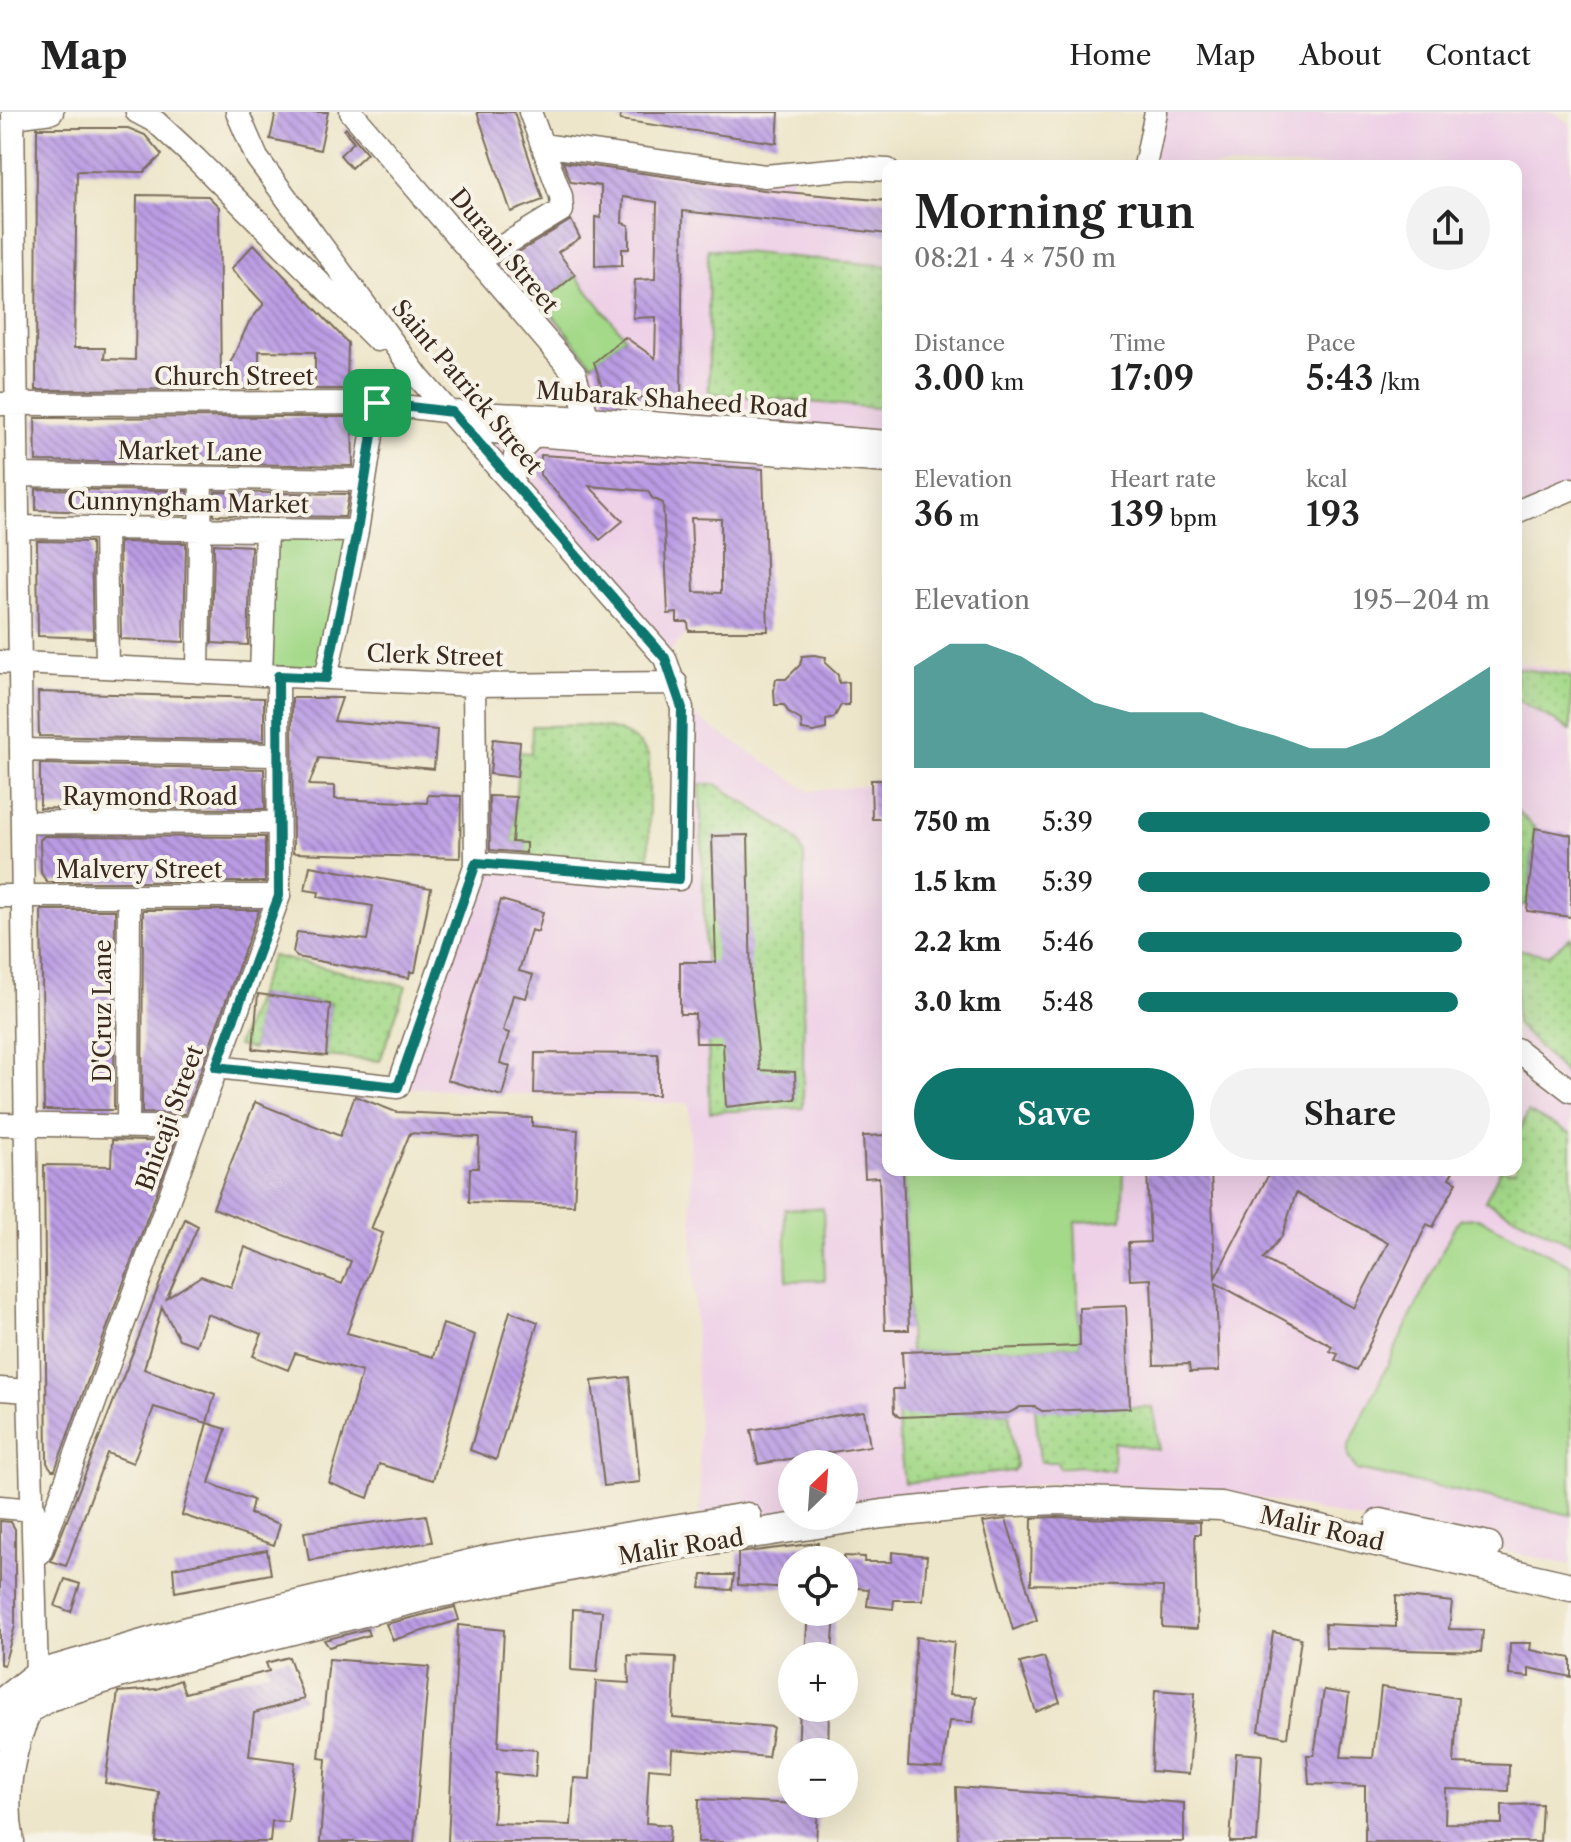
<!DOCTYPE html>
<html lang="en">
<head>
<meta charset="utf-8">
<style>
  body { margin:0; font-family:"Libre Caslon Text",serif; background:#f2f2f2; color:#222; height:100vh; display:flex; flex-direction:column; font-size:30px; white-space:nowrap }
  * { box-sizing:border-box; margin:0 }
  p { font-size:26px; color:#767676 }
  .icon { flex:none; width:44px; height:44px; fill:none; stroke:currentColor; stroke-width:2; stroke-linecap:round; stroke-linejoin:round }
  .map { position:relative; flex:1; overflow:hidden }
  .panel { position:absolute; left:882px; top:48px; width:640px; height:1016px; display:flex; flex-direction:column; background:#fff; border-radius:16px; box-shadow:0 8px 32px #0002 }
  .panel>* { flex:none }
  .needle { width:52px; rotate:25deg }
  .tools { position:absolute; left:778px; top:1338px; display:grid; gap:16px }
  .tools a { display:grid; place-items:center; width:80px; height:80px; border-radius:50%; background:#fff; box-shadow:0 8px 32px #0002; font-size:40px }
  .pin { position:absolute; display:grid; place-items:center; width:68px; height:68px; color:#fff; margin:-34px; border-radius:16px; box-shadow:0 4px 12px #0006 }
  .round { display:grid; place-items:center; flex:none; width:84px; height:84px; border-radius:42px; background:#f2f2f2 }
  .overview { display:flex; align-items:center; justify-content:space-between; height:136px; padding:0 32px }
  h1 { font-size:44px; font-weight:600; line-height:60px }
  .stats { display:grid; grid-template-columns:repeat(3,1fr); gap:12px; height:136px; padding:8px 32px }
  .stats div { display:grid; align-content:center }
  .stats b { font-size:34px; font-weight:600 }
  .stats small { font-size:22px; font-weight:400 }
  .stats p { font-size:22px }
  .chart { height:224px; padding:16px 32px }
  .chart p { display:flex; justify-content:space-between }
  .chart svg { width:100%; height:144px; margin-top:8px; fill:#0f766e; opacity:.7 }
  .primary-button { display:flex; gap:16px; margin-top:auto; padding:16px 32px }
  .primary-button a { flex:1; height:92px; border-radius:48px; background:#0f766e; color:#fff; font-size:32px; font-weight:600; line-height:92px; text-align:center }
  .primary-button a+a { background:#f2f2f2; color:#222 }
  ul { padding:0 32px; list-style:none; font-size:26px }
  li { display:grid; grid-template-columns:128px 96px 1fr; align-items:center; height:60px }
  li i { height:20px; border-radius:10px; background:#0f766e }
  header { display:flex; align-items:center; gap:48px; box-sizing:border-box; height:112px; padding:0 40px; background:#fff; border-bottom:2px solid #e0e0e0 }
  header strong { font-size:38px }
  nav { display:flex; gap:44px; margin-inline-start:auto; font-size:28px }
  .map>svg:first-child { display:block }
  .built { fill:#eed0e7 }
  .grass { fill:url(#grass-dots); stroke:#708254; stroke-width:2 }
  .green { fill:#a4d989; stroke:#708254; stroke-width:2 }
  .building { fill:url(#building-back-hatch); fill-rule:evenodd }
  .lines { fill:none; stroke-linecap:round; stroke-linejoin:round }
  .minor-casing { stroke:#7a6c5a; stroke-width:25 }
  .major-casing { stroke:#7a6c5a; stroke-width:31 }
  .minor { stroke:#fff; stroke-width:22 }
  .major { stroke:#fff; stroke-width:28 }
  .route-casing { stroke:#fff; stroke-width:16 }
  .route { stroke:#0f766e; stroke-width:10 }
  .labels { text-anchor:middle; stroke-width:8; stroke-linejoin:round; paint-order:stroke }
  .street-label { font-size:24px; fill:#3b2a1e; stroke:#f7f3e8 }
</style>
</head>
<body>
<header>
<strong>Map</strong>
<nav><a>Home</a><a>Map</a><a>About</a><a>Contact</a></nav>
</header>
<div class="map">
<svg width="1571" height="1730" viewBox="0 0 1571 1730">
  <defs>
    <pattern id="grass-dots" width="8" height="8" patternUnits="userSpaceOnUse" patternTransform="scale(2)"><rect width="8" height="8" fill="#a4d989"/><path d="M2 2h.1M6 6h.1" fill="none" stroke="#8eba76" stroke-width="1.8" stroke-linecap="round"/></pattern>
    <pattern id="building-back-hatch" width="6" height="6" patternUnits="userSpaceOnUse" patternTransform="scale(2)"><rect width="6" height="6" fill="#ba9be4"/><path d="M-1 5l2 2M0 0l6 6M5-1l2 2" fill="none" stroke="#987fb8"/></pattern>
  </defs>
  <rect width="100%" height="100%" fill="#f7f3e8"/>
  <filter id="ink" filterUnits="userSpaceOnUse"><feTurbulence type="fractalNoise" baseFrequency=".0125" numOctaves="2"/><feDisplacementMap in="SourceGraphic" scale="16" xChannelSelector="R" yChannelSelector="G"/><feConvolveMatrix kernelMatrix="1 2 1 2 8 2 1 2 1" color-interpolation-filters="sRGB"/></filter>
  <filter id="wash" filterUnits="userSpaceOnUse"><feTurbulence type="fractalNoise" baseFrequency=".006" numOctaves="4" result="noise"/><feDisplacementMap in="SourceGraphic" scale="32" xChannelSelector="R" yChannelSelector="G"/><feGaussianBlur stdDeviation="1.8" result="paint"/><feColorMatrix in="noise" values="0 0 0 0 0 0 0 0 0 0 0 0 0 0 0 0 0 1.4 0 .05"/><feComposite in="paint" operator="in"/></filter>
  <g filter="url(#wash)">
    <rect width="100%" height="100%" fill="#eee6ca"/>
    <path class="built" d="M1156 0H1553L1571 12V377L1516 400V54H1145Z
      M542 33 790 63 795 76 888 87V329L589 306 575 261 478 149 562 98Z
      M452 300 766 336 768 519H689L665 546Z
      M1516 550 1571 560V979L1516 937Z
      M682 596 809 679 888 672V1058H1516V952L1571 991V1453L1223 1378 1052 1371 844 1395V1352H792V1400L701 1411 689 992 398 975 476 751 685 767Z"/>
    <path class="grass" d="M708 137 888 154V297L709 281Z
      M1516 556 1571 564V618L1516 587Z
      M532 614C573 615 627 604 649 645V755L525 745 526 731 512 730 519 640 531 641Z
      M700 672H716L789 720 798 730 804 744 803 996 710 1000Z
      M1516 698 1535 716 1528 793H1516Z
      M1571 825V967L1516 912V837L1548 843Z
      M272 844 406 874 380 949 326 944 330 891 259 883 253 937 237 934Z
      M1528 1000 1571 1021V1132L1485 1089 1500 1058H1516V1026Z
      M1035 1295H1153L1159 1338 1114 1330 1113 1359 1080 1354 1059 1356 1057 1350H1040Z
      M1009 1301 1016 1354 1013 1359 904 1371 897 1303Z"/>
    <path class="green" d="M575 163 625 225 592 252 542 190Z
      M266 418 357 419 326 566 261 563Z
      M903 1058H1124L1122 1107 1075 1110 1080 1234 910 1240Z
      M823 1096 825 1168 787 1169 785 1097Z
      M1478 1106 1571 1153V1403L1357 1358 1348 1345V1335L1454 1115 1461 1107Z"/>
    <g id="blocks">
      <path class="building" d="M276 0H328L320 38 270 27Z
        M477 0H514L543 88 511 100Z
        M621 0H779L777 31 620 8Z
        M37 16H128L145 23 162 43 144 60 77 59 74 236H105L104 247 135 248 137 83 208 84 219 95 221 271 249 210 264 192 231 157 254 132 348 231 347 277H315V240L259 239V277L36 278Z
        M346 16 367 41 351 56 340 43 354 30 344 18Z
        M563 50 763 78 888 89V122L683 99 681 290 637 285V289L606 288 594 250 625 225 655 246 656 205 633 206 635 168 655 167 657 90 623 85 622 111 629 113V137H622V153L595 154V105L601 106V74L571 70Z
        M571 108 580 126 558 140 575 163 542 190 506 148Z
        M258 305H348L352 308 353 354 36 349 35 306Z
        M541 343 763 357 768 519H689L688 510H677V501L668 502 663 391 652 386 648 379 589 374 623 409 600 428 540 363ZM691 406 721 407V481L694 480Z
        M36 377 187 379 186 403 36 398Z
        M215 380 349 382 345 405 214 403Z
        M37 429 91 430 93 526 38 524Z
        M119 430 186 431 184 530 121 527Z
        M214 432 251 434 248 533 212 531Z
        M814 543 826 545 825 551 838 563 839 571 849 570V593H841L834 606 826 608V617L814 620 802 618 801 608 789 601 784 593H775L774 579 776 567H786L800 553 802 544Z
        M38 580 264 586V629L39 624Z
        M292 586H342L334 609 437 618 434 657 319 646 309 673 335 674V687L427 691 428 683 461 684 460 746 293 741Z
        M493 627 520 630 517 665 490 662Z
        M40 652 264 657 265 697 40 696Z
        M871 668H888V707H872Z
        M489 684 516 685 512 730 526 731V741L490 738Z
        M1535 716 1571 723V805L1527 799Z
        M748 723 751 875 760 958 795 960 796 987 726 995 723 931H696L695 902H680V850H716L712 724Z
        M44 724 265 725V770H47L41 761 40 728Z
        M310 754 431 776 415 860H410L409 866 297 845 293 840 297 820 367 828 373 794 318 785 319 780 305 778Z
        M501 788 543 800 538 820 531 818 519 859 533 863 526 886 513 883 503 919 509 921 500 951 510 954 502 984 447 968Z
        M41 798H115L114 998H44Z
        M143 798H259L185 1002 142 1001Z
        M258 882 330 892 326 944 253 937Z
        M535 941 658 942V983L534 981Z
        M355 984 396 1000 532 1006V1014L578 1018 574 1093 469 1090 470 1056H478L479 1025 410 1021 371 1117 383 1121 347 1221 433 1245 443 1212 475 1223 433 1368 379 1352 368 1386 329 1371 362 1260 295 1241 288 1258 253 1244 262 1222 207 1202 196 1233 179 1227 162 1195 144 1257 215 1282 207 1311 154 1295 133 1351 107 1341 66 1454 51 1449 185 1107 198 1114 167 1186 201 1164 231 1175 245 1135 342 1172 351 1149 213 1096 255 990 340 1024Z
        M888 1023V1058H903L909 1218H885L879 1065 865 1066 863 1024Z
        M112 1028 175 1030 55 1358H52L47 1351 44 1053 111 1054Z
        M1147 1058H1211L1215 1166 1271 1058H1454L1449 1066 1457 1070 1433 1115 1427 1112 1357 1258 1335 1248 1338 1242 1330 1239 1332 1234 1216 1171 1219 1259 1190 1260 1189 1252 1154 1253 1151 1167 1130 1168 1128 1131 1150 1130ZM1296 1081 1388 1131 1354 1196 1263 1147 1282 1124Z
        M1126 1194 1130 1296 1042 1299 1035 1295H1020L1009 1301 899 1305 894 1300 893 1277H904L902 1240 1080 1234 1079 1196Z
        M510 1199 538 1210 496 1348 470 1338Z
        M629 1265 640 1370 604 1374 592 1269Z
        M864 1299 870 1334 758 1352 751 1318Z
        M207 1311 226 1317 209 1371 253 1388 250 1402 280 1412 274 1433 182 1403Z
        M426 1403 432 1430 309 1448 304 1420Z
        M1056 1405 1200 1410V1422H1195L1197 1517 1162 1515 1163 1475 1031 1472 1032 1406Z
        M1006 1407 1037 1508 1013 1518 983 1410Z
        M0 1409 11 1410 15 1417V1514L4 1553 0 1552Z
        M818 1431 817 1448H792V1476L738 1473V1441Z
        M267 1438 271 1462 175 1480 173 1456Z
        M892 1440 927 1444 923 1488H894L893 1497 867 1494 869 1477 844 1475V1444L865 1445 864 1450H892Z
        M702 1463H734L732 1478 700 1476Z
        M65 1467 80 1472 71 1500 55 1494Z
        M1396 1484 1452 1490 1449 1517 1483 1518 1481 1540 1326 1536 1325 1512 1396 1515Z
        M455 1495 459 1508 393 1528 386 1512Z
        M573 1497 602 1499 597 1560 571 1558Z
        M808 1500H835L832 1544H805Z
        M458 1513 504 1518 498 1635 537 1638 535 1665 496 1661 493 1711 571 1713 574 1666 590 1667 596 1569 629 1571 628 1543 676 1545 673 1606 773 1615 768 1645 672 1637 671 1658 649 1656 646 1711 670 1713 669 1730H448Z
        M367 1517 369 1523 329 1535 324 1528Z
        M1273 1520 1301 1526 1287 1625 1259 1619Z
        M916 1525 954 1530 949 1583 976 1585 973 1610 949 1609 943 1656 908 1654Z
        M1510 1531H1531L1530 1538 1571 1546V1565L1529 1556V1565L1509 1563Z
        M289 1545 304 1587 254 1601 249 1644 295 1650 288 1710 272 1709 270 1730H156L159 1680 105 1671 118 1580 157 1577 180 1568 185 1581 269 1559 266 1551Z
        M1044 1545 1060 1590 1036 1600 1020 1551Z
        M329 1547 429 1555 414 1730H320L326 1647 319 1646Z
        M1381 1575 1458 1586 1454 1651 1509 1653 1508 1679 1446 1677 1445 1711 1502 1712V1693L1542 1692 1540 1730H1365V1674L1309 1672 1307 1643H1314L1324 1578 1349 1582 1341 1645 1373 1646Z
        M1155 1578 1195 1581 1189 1662 1151 1659Z
        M800 1596H829L828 1640H798Z
        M1236 1641 1262 1643 1257 1730H1230Z
        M956 1675 1184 1691V1730H958Z
        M699 1687 818 1693 816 1730H698Z"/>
    </g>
  </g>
  <g filter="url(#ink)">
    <use href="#blocks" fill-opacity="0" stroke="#7a6c5a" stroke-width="2"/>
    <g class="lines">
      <defs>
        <path id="minor" d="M13 0 29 1279 37 1563
          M137 0 156 10 196 47 377 228
          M351 0 575 262 591 318
          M14 5 52 0
          M542 33 765 64 852 56 888 58
          M1145 54 1156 0
          M478 149 562 98 561 84 530 0
          M0 292 377 291 452 300 589 306 888 330
          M466 318 888 350
          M18 363 362 368
          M513 372 515 344 535 323
          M1516 400 1571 377
          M18 415 357 419
          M105 416 107 555
          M0 550 474 573 676 571
          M198 560 201 367
          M261 563 266 418
          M326 566 357 419 377 291
          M474 573 476 751
          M21 638 276 643
          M22 710 277 711
          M0 784H279
          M1516 937 1571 979
          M216 955 398 975 476 751 679 767 682 596 665 546 419 266 257 46 237 0
          M0 1012 194 1016
          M128 1014 129 784
          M0 1277 29 1279
          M0 1395 34 1398
          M40 1441 279 784 278 564"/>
        <path id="major" d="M1380 1411 1488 1434
          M0 1592 37 1563 191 1518 490 1447 747 1405
          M0 1622 28 1597 49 1585 122 1561 435 1482 673 1434 882 1402 994 1391 1056 1388 1221 1394 1571 1475
          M10 1730C1 1684 9 1644 26 1601"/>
      </defs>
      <use href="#minor" class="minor-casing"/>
      <use href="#major" class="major-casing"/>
      <use href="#minor" class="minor"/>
      <use href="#major" class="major"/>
    </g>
  </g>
  <g class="lines" filter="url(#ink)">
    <defs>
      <path id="route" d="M377 291 452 300 665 546 682 596 679 767 476 751 398 975 216 955 279 784 278 564 326 566 357 419Z"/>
    </defs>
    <use href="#route" class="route-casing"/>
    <use href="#route" class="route"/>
  </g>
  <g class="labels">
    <g class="street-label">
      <text transform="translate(504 139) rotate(50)" y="8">Durani Street</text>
      <text x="234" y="273">Church Street</text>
      <text transform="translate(467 275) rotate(50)" y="8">Saint Patrick Street</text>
      <text transform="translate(672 288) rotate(4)" y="8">Mubarak Shaheed Road</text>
      <text transform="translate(190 340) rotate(1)" y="8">Market Lane</text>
      <text transform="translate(188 391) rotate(1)" y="8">Cunnyngham Market</text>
      <text transform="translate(435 544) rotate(2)" y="8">Clerk Street</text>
      <text x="150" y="693">Raymond Road</text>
      <text x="139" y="766">Malvery Street</text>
      <text transform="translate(103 899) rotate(-90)" y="8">D'Cruz Lane</text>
      <text transform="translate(170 1006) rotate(-70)" y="8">Bhicaji Street</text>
      <text transform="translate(1322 1417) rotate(13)" y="8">Malir Road</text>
      <text transform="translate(681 1435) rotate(-9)" y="8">Malir Road</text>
    </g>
  </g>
</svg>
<div class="tools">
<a><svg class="needle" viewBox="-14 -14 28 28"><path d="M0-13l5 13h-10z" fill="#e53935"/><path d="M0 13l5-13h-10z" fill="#767676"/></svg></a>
<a><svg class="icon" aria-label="locate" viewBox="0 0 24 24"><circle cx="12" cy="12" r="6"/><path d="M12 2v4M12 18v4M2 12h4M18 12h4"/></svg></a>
<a>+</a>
<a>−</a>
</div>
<div class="pin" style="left:377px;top:291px;background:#1e9e55"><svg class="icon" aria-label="arrive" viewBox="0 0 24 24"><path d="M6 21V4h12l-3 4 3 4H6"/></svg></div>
<section class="panel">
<div class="overview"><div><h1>Morning run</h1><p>08:21 · 4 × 750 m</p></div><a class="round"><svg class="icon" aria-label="share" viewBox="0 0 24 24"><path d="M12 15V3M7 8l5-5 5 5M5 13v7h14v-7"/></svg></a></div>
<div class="stats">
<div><p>Distance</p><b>3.00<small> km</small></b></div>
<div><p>Time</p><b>17:09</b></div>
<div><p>Pace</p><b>5:43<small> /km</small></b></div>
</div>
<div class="stats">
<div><p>Elevation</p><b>36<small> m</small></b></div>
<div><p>Heart rate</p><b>139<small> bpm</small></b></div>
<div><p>kcal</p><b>193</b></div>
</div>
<div class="chart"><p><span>Elevation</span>195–204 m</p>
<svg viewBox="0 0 160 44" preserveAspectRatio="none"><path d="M0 44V13L10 6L20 6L30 10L40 17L50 24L60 27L70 27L80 27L90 31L100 34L110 38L120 38L130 34L140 27L150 20L160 13V44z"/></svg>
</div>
<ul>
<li><b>750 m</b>5:39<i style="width:100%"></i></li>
<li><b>1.5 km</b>5:39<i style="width:100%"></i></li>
<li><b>2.2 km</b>5:46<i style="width:92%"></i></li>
<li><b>3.0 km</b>5:48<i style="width:91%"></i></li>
</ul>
<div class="primary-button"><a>Save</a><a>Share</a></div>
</section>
</div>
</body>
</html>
